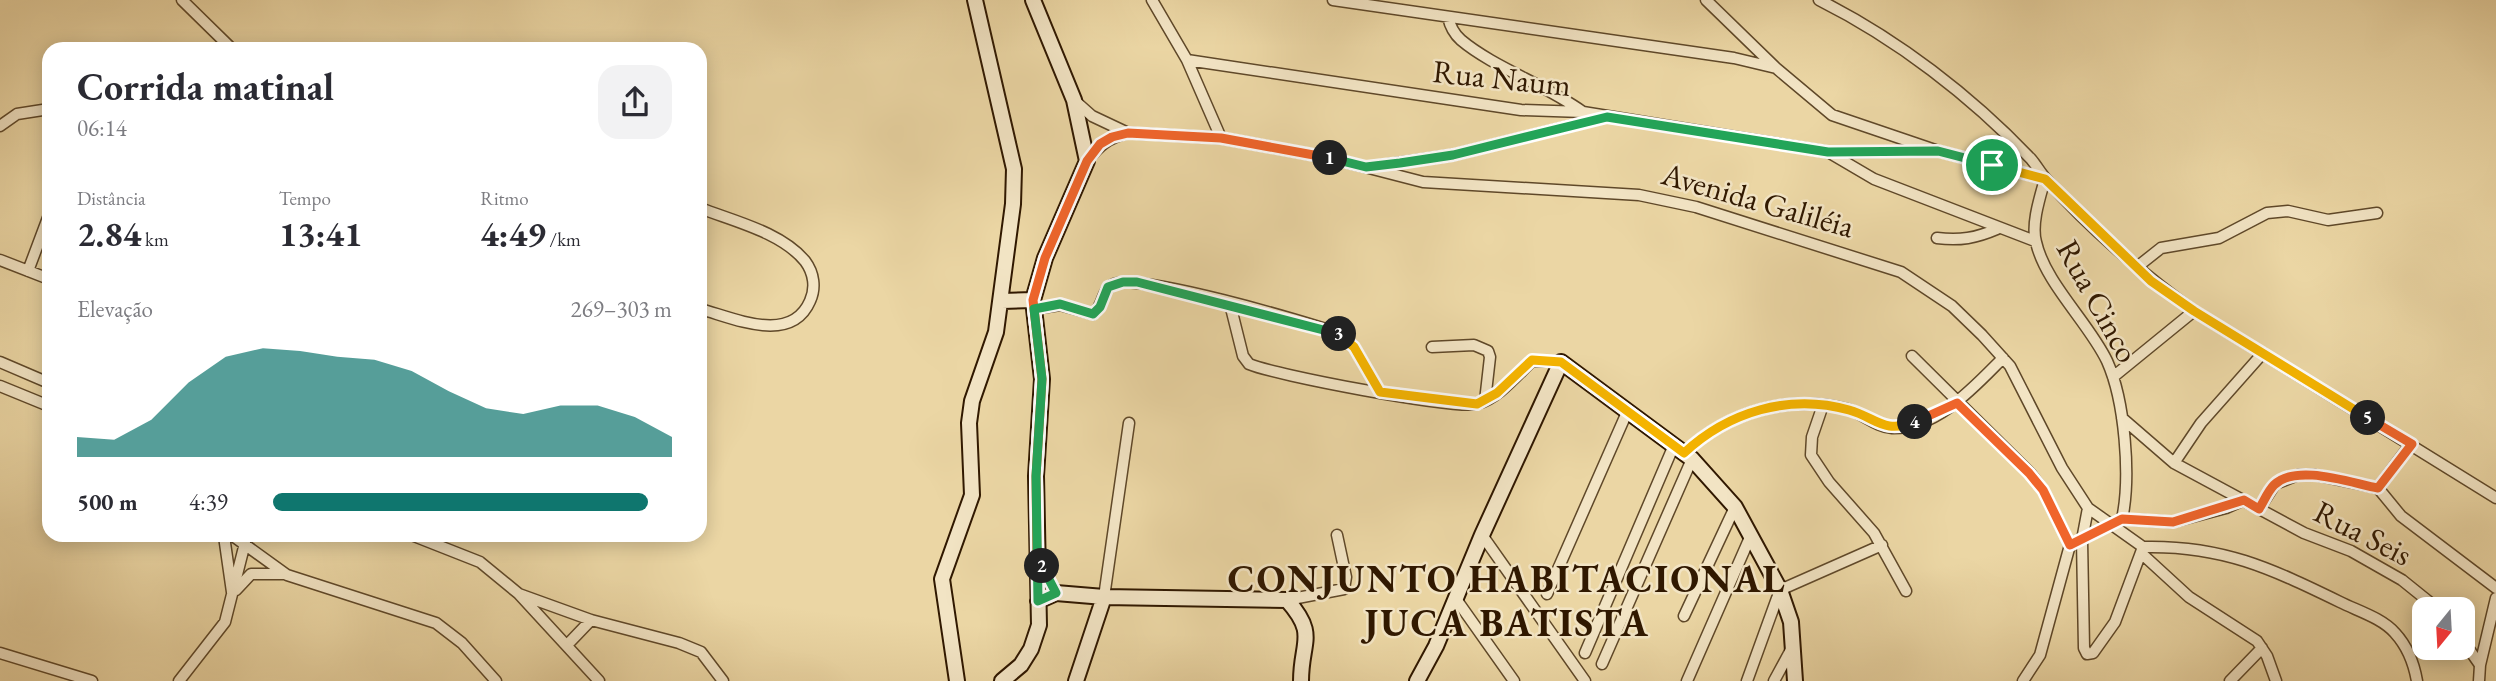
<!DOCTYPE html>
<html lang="pt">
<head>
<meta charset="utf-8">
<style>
  body { margin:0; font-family:"EB Garamond",serif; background:#f2f2f3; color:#2b2b33; height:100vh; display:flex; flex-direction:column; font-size:26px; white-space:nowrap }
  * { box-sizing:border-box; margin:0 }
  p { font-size:23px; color:#7c7c81 }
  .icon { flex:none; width:38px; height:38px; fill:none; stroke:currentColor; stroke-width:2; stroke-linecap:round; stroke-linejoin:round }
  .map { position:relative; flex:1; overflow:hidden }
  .sheet { position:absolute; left:42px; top:42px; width:665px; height:500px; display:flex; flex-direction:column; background:#fff; border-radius:21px; box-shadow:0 4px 18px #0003 }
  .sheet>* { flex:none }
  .needle { width:46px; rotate:198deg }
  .buttons { position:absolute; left:2412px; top:597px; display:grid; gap:14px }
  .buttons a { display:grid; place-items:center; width:63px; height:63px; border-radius:14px; background:#fff; box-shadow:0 4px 18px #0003; font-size:35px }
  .pin { position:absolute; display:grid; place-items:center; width:60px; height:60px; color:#fff; margin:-30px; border:4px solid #fff; border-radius:50%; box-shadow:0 2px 7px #0007 }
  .km { position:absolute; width:35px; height:35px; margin:-18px; border-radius:50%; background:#222; color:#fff; font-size:19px; line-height:35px; text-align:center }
  .round { display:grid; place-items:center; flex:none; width:74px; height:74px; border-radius:21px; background:#f2f2f3 }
  .head { display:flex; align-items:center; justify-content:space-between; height:119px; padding:0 35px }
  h1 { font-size:38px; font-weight:700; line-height:52px }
  .figures { display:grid; grid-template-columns:repeat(3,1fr); gap:10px; height:119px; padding:7px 35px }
  .figures div { display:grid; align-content:center }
  .figures b { font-size:35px; font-weight:700 }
  .figures small { font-size:19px; font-weight:400 }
  .figures p { font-size:19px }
  .chart { height:196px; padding:14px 35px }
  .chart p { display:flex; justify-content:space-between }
  .chart svg { width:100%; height:126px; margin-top:7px; fill:#0f766e; opacity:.7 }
  ul { padding:0 35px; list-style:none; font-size:23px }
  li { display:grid; grid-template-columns:112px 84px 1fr; align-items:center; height:52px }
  li i { height:18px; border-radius:9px; background:#0f766e }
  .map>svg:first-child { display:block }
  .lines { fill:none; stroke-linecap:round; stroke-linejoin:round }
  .street-casing { stroke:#5f4829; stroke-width:13 }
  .secondary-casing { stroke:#301800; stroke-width:18 }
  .street { stroke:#f2e4c4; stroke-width:10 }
  .secondary { stroke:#f2e4c4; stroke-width:14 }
  .split-1-casing { stroke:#fff; stroke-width:14 }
  .split-2-casing { stroke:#fff; stroke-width:14 }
  .split-3-casing { stroke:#fff; stroke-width:14 }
  .split-4-casing { stroke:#fff; stroke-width:14 }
  .split-5-casing { stroke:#fff; stroke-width:14 }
  .split-6-casing { stroke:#fff; stroke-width:14 }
  .split-1 { stroke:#22a559; stroke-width:9 }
  .split-2 { stroke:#f0652b; stroke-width:9 }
  .split-3 { stroke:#22a559; stroke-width:9 }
  .split-4 { stroke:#f5b400; stroke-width:9 }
  .split-5 { stroke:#f0652b; stroke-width:9 }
  .split-6 { stroke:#f5b400; stroke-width:9 }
  .labels { text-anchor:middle; stroke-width:5; stroke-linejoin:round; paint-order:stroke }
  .street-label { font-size:32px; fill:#301800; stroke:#f2e4c4 }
  .district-label { font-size:38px; font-weight:bold; letter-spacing:2px; fill:#301800; stroke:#f2e4c4 }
</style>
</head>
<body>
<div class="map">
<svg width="2496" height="681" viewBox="0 0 2496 681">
  <rect width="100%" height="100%" fill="#ebd6a4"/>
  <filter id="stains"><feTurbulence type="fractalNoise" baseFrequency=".00286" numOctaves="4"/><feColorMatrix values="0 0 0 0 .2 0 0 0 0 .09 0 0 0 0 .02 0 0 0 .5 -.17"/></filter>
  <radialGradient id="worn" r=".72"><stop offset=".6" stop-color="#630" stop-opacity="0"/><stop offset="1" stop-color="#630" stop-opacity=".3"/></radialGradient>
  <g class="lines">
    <defs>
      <path id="street" d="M182 0 232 49
        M1152 0 1187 60 1221 138
        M1333 0 1734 58 1776 68
        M1706 0 1776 68 1832 115 1938 151 2045 179
        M1819 0C1897 39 1971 96 2031 159 2037 166 2041 174 2047 180 2087 226 2145 276 2194 311L2496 498
        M1448 17C1450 26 1453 33 1461 40 1493 67 1546 85 1583 112
        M1187 60 1521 110 1583 112 1828 152 1938 151
        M1074 100 1092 116 1128 133 1221 138 1330 158 1423 182 1639 195 1696 207 1901 272 1952 306 1982 335 2010 366 2062 468 2088 508 2143 547
        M0 126 17 114 49 109
        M1828 152 1874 179 2035 241
        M1087 161C1099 146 1108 138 1128 133
        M1370 167 1453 155 1602 118
        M700 208C733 221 781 232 805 261 814 273 816 288 810 301 791 345 734 318 700 309
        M1937 238C1960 241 1976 238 1997 229
        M0 260 49 279
        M2137 267 2161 248 2219 238 2267 213 2288 211 2328 220 2377 213
        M28 271 49 215
        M1230 304 1243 356 1249 364C1274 375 1453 409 1477 404 1498 399 1517 375 1532 361L1561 362
        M1034 309 1060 305 1093 314C1104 306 1101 289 1114 284 1139 273 1307 322 1340 334L1354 347 1380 392
        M1432 347 1474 345 1488 351 1490 357 1485 401
        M1912 356 2030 473 2043 490 2070 545 2122 519C2131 477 2125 401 2107 361 2089 323 2045 283 2036 242 2031 224 2040 197 2045 179
        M0 362 49 383
        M2113 377 2194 311
        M0 386 49 406
        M1823 405 1812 437 1811 455 1829 482 1874 533 1906 591
        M2122 418 2174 463 2304 533 2351 551 2402 580 2438 609
        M1684 453C1728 412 1787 394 1847 409 1862 413 1876 427 1892 428 1937 429 1974 387 2003 358
        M2174 463 2201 423 2263 353
        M2378 488 2411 444
        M2088 508 2082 540 2084 648 2087 654 2093 653 2115 622 2143 547
        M2259 509 2275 484 2298 475H2315L2378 488 2401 516 2496 588
        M2122 519 2173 522 2226 508 2244 500
        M1482 535 1585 681
        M224 536 232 592
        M233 536 287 575 436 623 462 643 496 681
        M414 536 480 562 519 594
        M2143 547C2222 545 2270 568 2340 602 2358 611 2382 618 2395 633 2407 646 2414 664 2417 681
        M2141 553 2189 597 2257 641 2267 656 2276 681
        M236 590 251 574H284
        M1547 594 1628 410
        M1104 597 1129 423
        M1456 599 1514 681
        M1287 600 1344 589 1346 577 1337 535
        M1684 616 1735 507
        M2462 639 2480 665
        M568 644 591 620
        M0 653 92 681
        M1585 653 1674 445
        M1602 664 1692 459
        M179 681 225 622 245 543
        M599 681 519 594 591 620 679 643 701 652 723 681
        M1687 681 1751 535
        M1747 681 1780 590 1882 545
        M1774 681 1793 646
        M2023 681 2040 655 2070 545
        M2230 681 2262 648
        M2479 681 2480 665 2496 598"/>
      <path id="secondary" d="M1002 301 1033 300
        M1038 601 1056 593 1104 597 1287 600C1318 635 1301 641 1301 681
        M957 681 942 579 972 495 969 423 972 401 996 332 1013 204 1014 169 975 0
        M1002 681 1021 665 1031 649 1039 625 1036 476 1042 379 1033 300 1045 258 1087 161 1074 100 1033 0
        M1076 681 1104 597
        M1417 681 1436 646 1482 535 1561 362 1692 459 1735 507 1780 590 1791 622 1795 681"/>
    </defs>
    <use href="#street" class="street-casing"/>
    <use href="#secondary" class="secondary-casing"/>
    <use href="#street" class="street"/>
    <use href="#secondary" class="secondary"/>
  </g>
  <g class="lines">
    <defs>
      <path id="split-1" d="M1330 158 1366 167 1400 163 1453 155 1607 117 1828 152 1938 151 1992 165"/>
      <path id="split-2" d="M1042 566 1037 558 1036 476 1042 379 1033 300 1045 258 1087 161 1100 144 1112 137 1128 133 1221 138 1330 158"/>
      <path id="split-3" d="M1042 566 1056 593 1038 601 1036 476 1042 379 1034 309 1060 304 1093 314 1100 307 1108 287 1123 282H1137L1339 334"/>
      <path id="split-4" d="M1339 334 1354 347 1380 392 1477 404 1497 393 1532 360 1561 362 1684 453C1728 412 1789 393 1849 410 1877 418 1883 434 1915 422"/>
      <path id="split-5" d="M1915 422 1957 403 2029 473 2043 490 2070 545 2122 519 2173 522 2244 500 2259 509C2264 501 2268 491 2274 485 2296 463 2351 483 2378 488L2412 444 2368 418"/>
      <path id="split-6" d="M1992 165 2045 179 2151 281 2194 311 2368 418"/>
    </defs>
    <use href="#split-1" class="split-1-casing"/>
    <use href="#split-2" class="split-2-casing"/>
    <use href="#split-3" class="split-3-casing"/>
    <use href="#split-4" class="split-4-casing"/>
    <use href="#split-5" class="split-5-casing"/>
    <use href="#split-6" class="split-6-casing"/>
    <use href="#split-1" class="split-1"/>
    <use href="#split-2" class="split-2"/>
    <use href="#split-3" class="split-3"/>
    <use href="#split-4" class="split-4"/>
    <use href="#split-5" class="split-5"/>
    <use href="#split-6" class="split-6"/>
  </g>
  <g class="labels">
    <g class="street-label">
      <text transform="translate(1502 78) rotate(6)" y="11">Rua Naum</text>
      <text transform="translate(1758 200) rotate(16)" y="11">Avenida Galiléia</text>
      <text transform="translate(2098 301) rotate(61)" y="11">Rua Cinco</text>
      <text transform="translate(2363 533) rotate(27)" y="11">Rua Seis</text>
    </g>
    <g class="district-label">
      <text x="1507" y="592">CONJUNTO HABITACIONAL<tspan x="1507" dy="44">JUCA BATISTA</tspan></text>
    </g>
  </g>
  <rect width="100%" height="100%" filter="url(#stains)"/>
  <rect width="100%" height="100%" fill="url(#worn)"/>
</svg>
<div class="buttons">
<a><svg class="needle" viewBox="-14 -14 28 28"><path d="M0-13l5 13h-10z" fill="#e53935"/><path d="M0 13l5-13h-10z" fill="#7c7c81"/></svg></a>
</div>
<div class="pin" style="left:1992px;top:165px;background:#1e9e55"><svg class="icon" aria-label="arrive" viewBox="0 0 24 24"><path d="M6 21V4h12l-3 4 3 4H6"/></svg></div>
<b class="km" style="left:1330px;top:158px">1</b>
<b class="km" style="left:1042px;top:566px">2</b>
<b class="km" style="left:1339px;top:334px">3</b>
<b class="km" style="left:1915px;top:422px">4</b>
<b class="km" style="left:2368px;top:418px">5</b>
<section class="sheet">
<div class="head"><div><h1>Corrida matinal</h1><p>06:14</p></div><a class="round"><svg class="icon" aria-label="share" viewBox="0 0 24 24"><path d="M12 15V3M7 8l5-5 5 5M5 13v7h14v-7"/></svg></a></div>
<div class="figures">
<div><p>Distância</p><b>2.84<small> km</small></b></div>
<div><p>Tempo</p><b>13:41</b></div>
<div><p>Ritmo</p><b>4:49<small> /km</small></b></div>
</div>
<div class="chart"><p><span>Elevação</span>269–303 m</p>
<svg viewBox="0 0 160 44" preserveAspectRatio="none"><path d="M0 44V37L10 38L20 31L30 18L40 9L50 6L60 7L70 9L80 10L90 14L100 21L110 27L120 29L130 26L140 26L150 30L160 37V44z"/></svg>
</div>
<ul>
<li><b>500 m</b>4:39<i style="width:94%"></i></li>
</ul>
</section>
</div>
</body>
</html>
